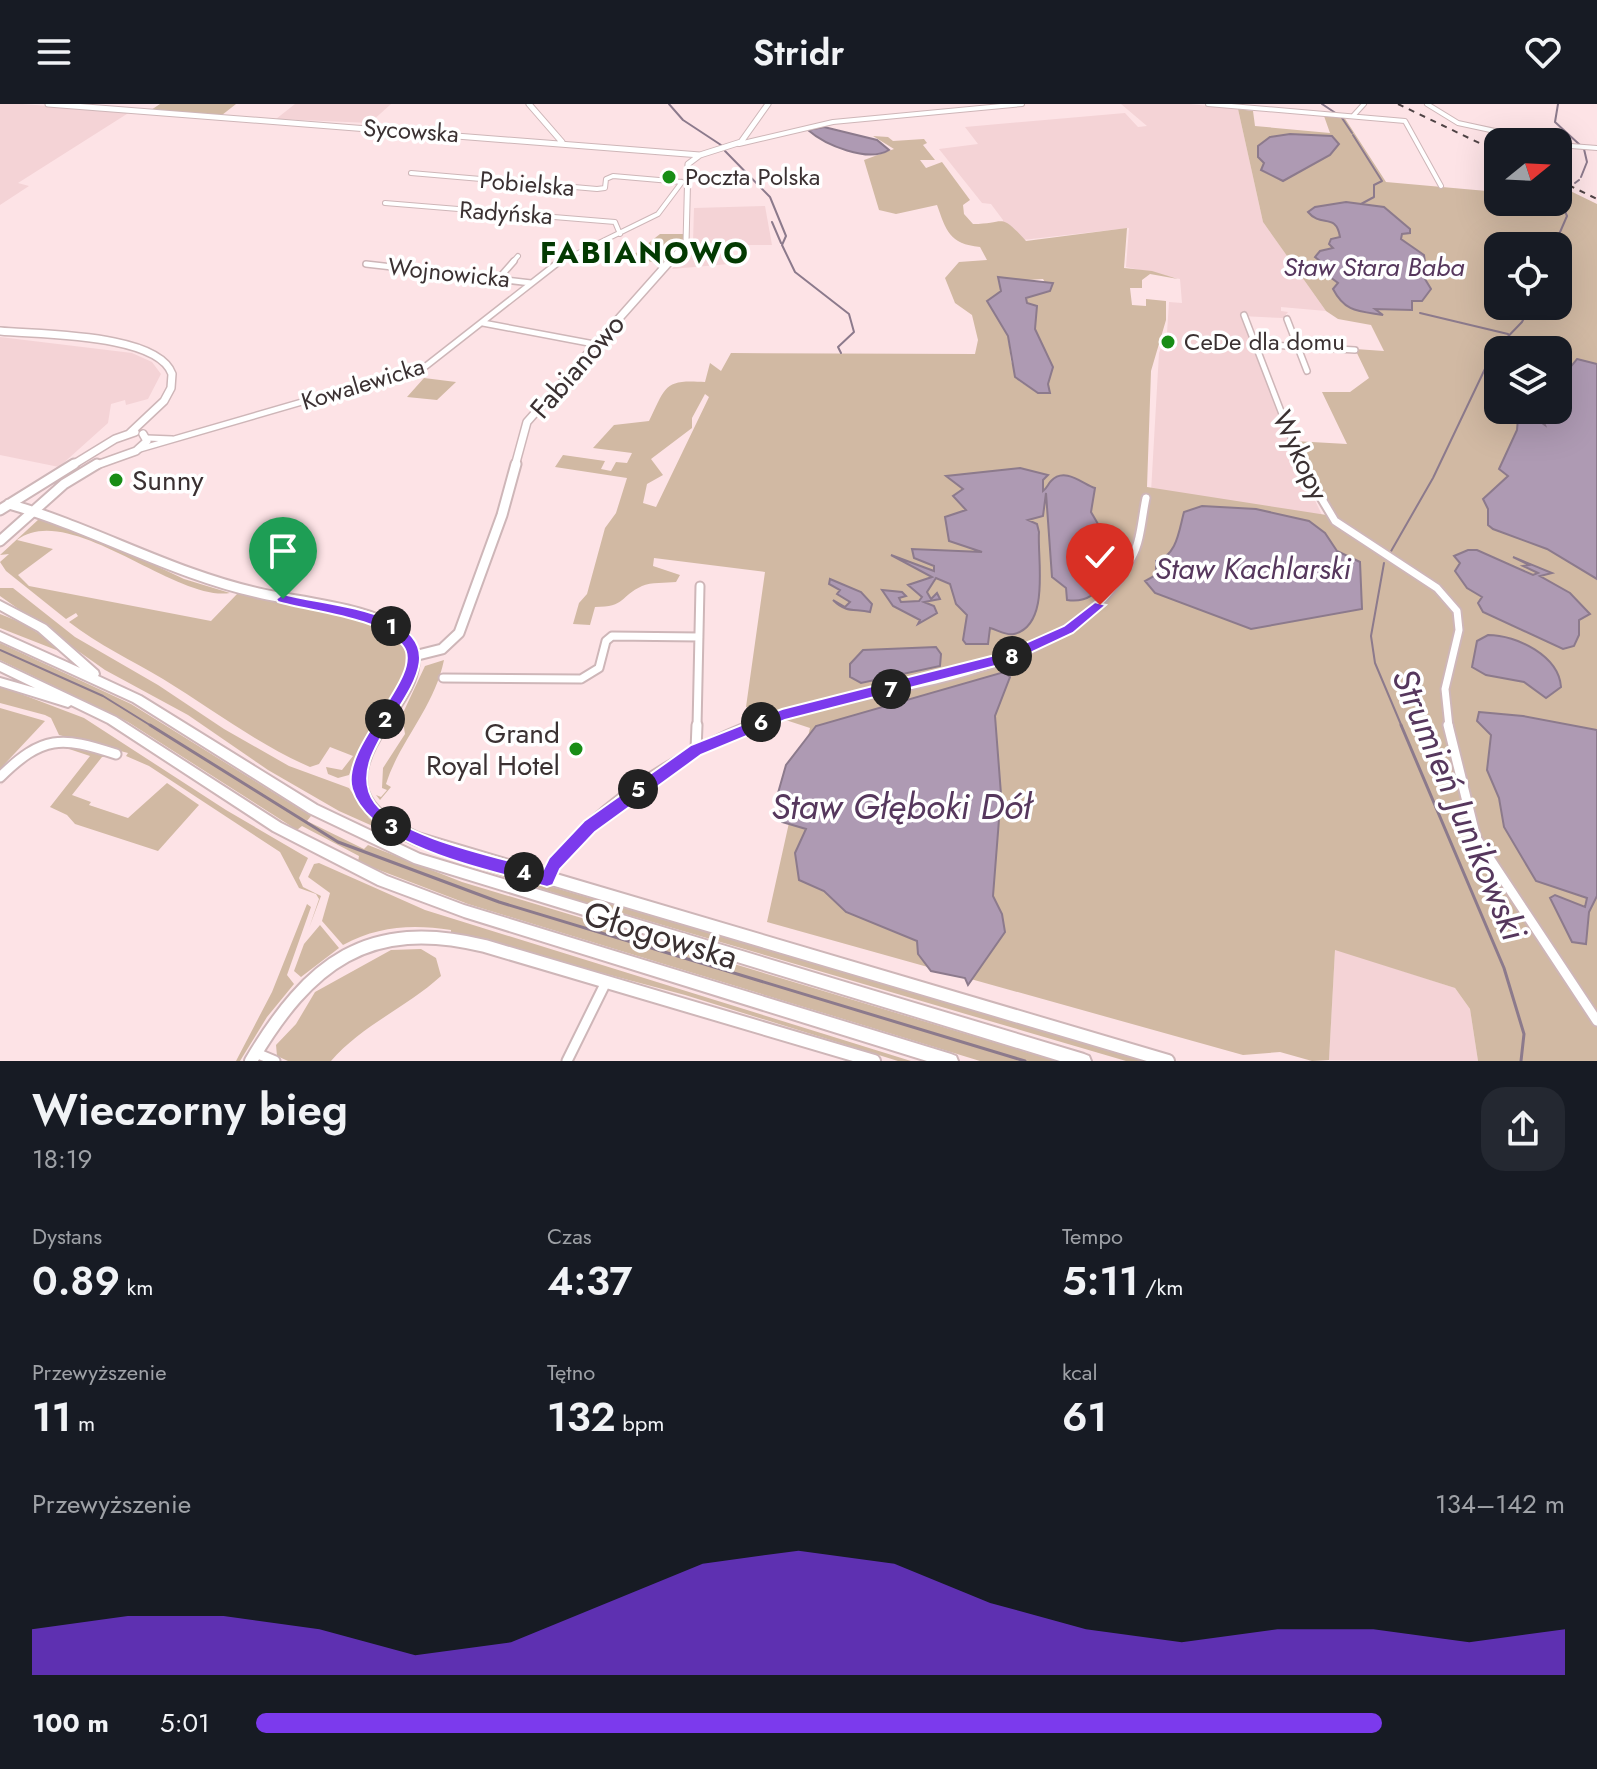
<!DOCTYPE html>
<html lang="pl">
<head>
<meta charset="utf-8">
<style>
  body { margin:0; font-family:Jost,sans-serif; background:#242831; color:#f1f3f6; height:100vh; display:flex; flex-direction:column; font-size:30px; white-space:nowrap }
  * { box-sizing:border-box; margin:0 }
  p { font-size:26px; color:#9ea1a6 }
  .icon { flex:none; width:44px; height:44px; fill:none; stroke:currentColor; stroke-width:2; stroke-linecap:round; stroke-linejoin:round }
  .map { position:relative; height:957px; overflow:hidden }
  .side { display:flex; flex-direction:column; background:#171b24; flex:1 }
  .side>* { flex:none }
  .needle { width:52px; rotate:72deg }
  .buttons { position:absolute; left:1484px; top:24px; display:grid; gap:16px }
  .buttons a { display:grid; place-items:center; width:88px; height:88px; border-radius:16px; background:#171b24; box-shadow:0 8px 32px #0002; font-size:40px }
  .pin { position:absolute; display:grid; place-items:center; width:68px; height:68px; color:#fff; margin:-82px -34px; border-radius:50% 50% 50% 0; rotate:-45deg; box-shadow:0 0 8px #0007 }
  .pin .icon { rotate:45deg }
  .km { position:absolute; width:40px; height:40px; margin:-20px; border-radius:50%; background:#222; color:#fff; font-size:22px; line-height:40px; text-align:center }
  .round { display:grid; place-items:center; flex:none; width:84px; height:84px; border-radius:24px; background:#242831 }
  .headline { display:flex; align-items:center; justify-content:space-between; height:136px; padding:0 32px }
  h1 { font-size:44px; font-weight:600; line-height:60px }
  .metrics { display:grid; grid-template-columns:repeat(3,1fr); gap:12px; height:136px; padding:8px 32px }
  .metrics div { display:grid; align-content:center }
  .metrics b { font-size:40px; font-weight:600 }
  .metrics small { font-size:22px; font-weight:400 }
  .metrics p { font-size:22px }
  .chart { height:224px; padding:16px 32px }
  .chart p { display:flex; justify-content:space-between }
  .chart svg { width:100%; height:144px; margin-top:8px; fill:#7c3aed; opacity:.7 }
  ul { padding:0 32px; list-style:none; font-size:26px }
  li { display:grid; grid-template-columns:128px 96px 1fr; align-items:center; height:60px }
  li i { height:20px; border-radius:10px; background:#7c3aed }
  header { display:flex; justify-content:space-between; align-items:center; height:104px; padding:0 32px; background:#171b24; font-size:36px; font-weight:600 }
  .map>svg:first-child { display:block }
  .built { fill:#f4d3d6 }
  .green { fill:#d1b9a3; fill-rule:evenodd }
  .water { fill:#ae9ab3; stroke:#8c7a8c; stroke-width:2 }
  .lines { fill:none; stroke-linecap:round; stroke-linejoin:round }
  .stream-far1 { stroke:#8c7a8c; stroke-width:2 }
  .stream { stroke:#8c7a8c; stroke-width:3 }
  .minor-far3-casing { stroke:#ceb6b8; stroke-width:6 }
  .minor-far2-casing { stroke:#ceb6b8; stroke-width:8 }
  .minor-far1-casing { stroke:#ceb6b8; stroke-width:11 }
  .minor-casing { stroke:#ceb6b8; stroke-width:13 }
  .tertiary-far3-casing { stroke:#ceb6b8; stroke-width:7 }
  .tertiary-far2-casing { stroke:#ceb6b8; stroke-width:10 }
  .tertiary-far1-casing { stroke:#ceb6b8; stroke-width:13 }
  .tertiary-casing { stroke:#ceb6b8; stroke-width:16 }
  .secondary-casing { stroke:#ceb6b8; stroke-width:4 }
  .minor-far3 { stroke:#fff; stroke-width:4 }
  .minor-far2 { stroke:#fff; stroke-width:5 }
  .minor-far1 { stroke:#fff; stroke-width:7 }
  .minor { stroke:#fff; stroke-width:9 }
  .tertiary-far3 { stroke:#fff; stroke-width:5 }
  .tertiary-far2 { stroke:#fff; stroke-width:7 }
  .tertiary-far1 { stroke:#fff; stroke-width:9 }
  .tertiary { stroke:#fff; stroke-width:12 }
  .secondary { fill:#fff; fill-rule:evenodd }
  .rail { stroke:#4f4345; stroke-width:2; stroke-dasharray:6 6; stroke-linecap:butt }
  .route { fill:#7c3aed; stroke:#fff; stroke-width:2 }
  .poi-dot { fill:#188d16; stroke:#fff; stroke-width:3 }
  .labels { text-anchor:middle; stroke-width:7; stroke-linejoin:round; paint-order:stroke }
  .far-street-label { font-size:24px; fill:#3b3132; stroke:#fff }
  .far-poi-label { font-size:24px; fill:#3b3132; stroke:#fff; text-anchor:start }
  .far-water-label { font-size:26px; font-style:italic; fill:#56375d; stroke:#fff }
  .street-label { font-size:28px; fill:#3b3132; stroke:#fff }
  .poi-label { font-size:28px; fill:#3b3132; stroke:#fff; text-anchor:start }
  .far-district-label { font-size:30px; font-weight:bold; letter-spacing:2px; fill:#033a02; stroke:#fff }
  .water-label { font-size:30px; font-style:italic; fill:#56375d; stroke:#fff }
  .near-street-label { font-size:34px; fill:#3b3132; stroke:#fff }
  .near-water-label { font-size:36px; font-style:italic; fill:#56375d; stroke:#fff }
</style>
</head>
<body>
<header><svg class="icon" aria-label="menu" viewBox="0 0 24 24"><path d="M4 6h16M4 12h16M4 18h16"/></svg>Stridr<svg class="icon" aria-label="heart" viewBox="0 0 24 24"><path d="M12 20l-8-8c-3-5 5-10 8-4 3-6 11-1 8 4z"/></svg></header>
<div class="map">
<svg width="1597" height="957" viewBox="0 0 1597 957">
  <rect width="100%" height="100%" fill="#fde3e6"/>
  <path class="built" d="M0 0H22L130 8 18 79 29 82 0 101Z
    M295 0H391L370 19 276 15Z
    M1121 0H1190L1238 5 1263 118 1326 207 1281 203V207L1288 208 1283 214 1241 212 1298 361 1323 413 1151 388 1159 249 1167 229 1169 198 1182 199 1180 175 1126 163 1129 124 1004 138 1003 116 991 100 982 99 939 45 978 40 965 23 1125 9 1138 23 1147 22Z
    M765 102 772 141H737L736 146H730L729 160 672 165 693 139 694 104Z
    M0 233 132 249 152 258 161 270 148 295 126 301 125 296 111 300 108 319 59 363 0 351Z
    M1335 845 1455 884 1470 905 1478 957 1329 956Z"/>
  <path class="green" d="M160 0H236L222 11 151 6Z
    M1238 5 1253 7 1255 22 1330 29 1324 12 1344 13 1386 78 1498 88V98H1558V81L1597 100V957H1478L1470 905 1455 884 1335 846 1329 956 1312 957 1280 948 1243 951 767 818 810 624 746 603 765 468 654 454 653 462 680 471 676 478C666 479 651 478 642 482 620 492 626 503 595 503L590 521 573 520 579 499 587 490 605 424 616 409 627 374 555 363 563 351 605 357 601 365 611 367 616 358 627 359 632 349 593 344 614 321 649 317C666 282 664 275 705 278L710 259 721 267 731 249 975 250 978 236 972 211 955 199 945 174 959 158 987 156 980 143C949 140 946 126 937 101L896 110 879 106 864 56 894 45 873 32 888 33 893 37 924 35 927 39 923 41 935 56H941H920L926 64 942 58 970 96 963 101 964 110 973 120C1006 120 999 107 1026 137L1127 124 1124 164 1152 167 1178 175 1150 170 1142 176V184H1130L1132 201 1146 202V195L1166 197V216L1151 267 1147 383 1333 412 1294 337 1347 340 1322 288H1350L1369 274 1355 245 1384 247 1371 221 1338 215 1326 207 1263 118ZM1498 142H1558V202H1498ZM998 173 1013 177 1043 175 1050 187 1026 193 1027 199 1037 202 1035 225 1053 263 1048 280 1038 289 1019 277 1011 257 1008 232 987 197 1001 187ZM1498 246H1558V306H1498ZM705 290 709 293 656 403 643 399 647 380 663 371 651 355 692 324V314Z
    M660 130H684L682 139 664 161 631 153Z
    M424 274 456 278 437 296 407 293Z
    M39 415 80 426 184 475 230 489C175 498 69 396 17 436L53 445 18 471 29 482 211 517 238 489C276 497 389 511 406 545L405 571 358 648 349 671 338 674 328 670 326 663 342 666 353 652 330 643 319 660 310 663C257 640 212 605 163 575 131 556 99 541 69 518L78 512 76 509 66 515 6 467 0 458 9 450 0 451Z
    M0 484H13L75 533 158 581 224 625 289 662 349 684 369 714 384 726 498 767 1146 957H1126L570 794 442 753 339 707 268 666 188 611 105 566 0 492Z
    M0 510 25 520 69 551 0 524Z
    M0 539 131 600 311 712 307 717 364 745 368 741 462 778 1056 957H980L468 800 358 758 359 752 302 722 297 726 128 618 0 556Z
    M444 556C434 604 399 638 386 680L391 683 380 696 376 691 381 693 387 686 382 684 383 664 405 630 402 611 425 562Z
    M0 582 84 614 226 706 308 754 299 774 303 783 321 792 309 824 319 795 316 790 299 784 280 748 149 662 126 652 128 649 59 631 51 614 45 611 0 599Z
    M0 604 45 617 0 665Z
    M55 637 114 653H102L72 691 91 698 89 701 128 714 167 679 199 701 158 747 75 720 67 711 50 703 90 652 54 640 21 658 0 682 21 655Z
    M319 759 425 806 911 957H898L685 891 451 829V826C412 820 378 822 343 841L322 817 330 789 308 773 314 760Z
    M307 800 311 803 287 871 294 880 267 913 240 957H236L272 888Z
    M320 821 339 844 301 873 294 867 304 840Z
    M421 845 436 854 441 872C407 903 361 922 331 957H288L277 952 276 941 296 920 315 888 391 846Z"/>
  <path class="water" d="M824 23 877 36 889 46C868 59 825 41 808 26Z
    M1290 30 1332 32 1339 40 1330 51 1283 77 1261 66 1264 59 1258 53V42L1270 33Z
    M1346 98 1384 103 1410 125V129L1402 130 1401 135 1424 151 1426 165 1422 170 1431 185 1422 197H1412V206L1375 205 1383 211C1358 207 1345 208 1333 185L1338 179 1326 170 1325 161 1315 153 1320 147 1333 144 1329 140 1331 135 1340 133C1336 108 1321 124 1308 108L1315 103Z
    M998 173 1053 179 1050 187 1026 194 1027 199 1037 202 1035 225 1053 263 1048 280 1050 289H1038L1015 273 1008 232 987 197 1001 187Z
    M1577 255 1597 260V475L1547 445 1493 425 1488 421V405L1483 395 1508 372 1499 365 1517 326 1518 314 1532 312 1545 321 1540 308 1558 306V278Z
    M1020 364 1048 371 1043 376V387C1047 384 1048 380 1051 377 1065 362 1084 381 1095 384L1091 408 1112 444 1104 460 1108 471C1099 489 1087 499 1067 496L1066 484 1052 473 1046 389 1043 412 1028 416 1037 420 1039 428C1037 454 1051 521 1014 530 1006 532 998 526 990 524L988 540H966L963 536 967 511 956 500 950 480 936 474 927 488 931 495 937 489 940 495 924 498 934 502 937 509 918 520 920 516 893 502 882 486 902 488 906 492 899 494 901 498 919 497 922 493 908 481 932 473 891 451 934 467V462L914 454 912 445 982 448 949 437 945 413 966 406 953 392 963 385 946 372Z
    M1202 402 1256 405 1309 417 1325 429 1337 447 1360 458 1362 505 1251 525 1155 489 1145 477 1156 471V457C1177 452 1179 426 1184 408Z
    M1468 446H1477L1533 471 1538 469 1523 462 1529 461 1513 453 1552 469 1540 472 1570 489 1590 510 1579 516V531L1574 542 1563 545 1483 508 1478 499 1482 493 1467 484 1455 467 1460 459 1454 452Z
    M830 475 861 488 872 500 870 508C855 504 847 510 833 496L845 503 850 498 837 490 840 486 829 480Z
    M1488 531C1517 531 1559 552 1561 583L1546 594 1524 578 1486 571 1472 563 1477 537Z
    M936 543 941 550 940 562 861 579 850 573V560L863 546Z
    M1004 568 1010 573 995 612 1001 690 993 792 1002 810 1005 828 968 881 965 874 931 867 918 850 917 837 846 808 824 787 799 776 795 749 806 725 782 718 778 689 786 661 816 622Z
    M1479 608 1523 612 1597 626V792L1589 808 1586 840 1572 838 1550 794 1555 791 1585 803 1587 794 1536 777 1504 723 1499 694 1487 666 1491 631 1477 617Z"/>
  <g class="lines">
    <path class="stream-far1" d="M669 0 683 16 721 41
      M1322 0 1337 10
      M1558 0 1555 18 1580 41
      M1342 14 1352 29
      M1353 31 1382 77 1374 81V93L1361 100
      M725 47 770 93 786 132 782 141 795 168 849 210 854 228 838 243 841 249
      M1581 73 1587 58 1584 45
      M1575 79 1579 76
      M1558 83 1561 82
      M772 118 781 139
      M1554 142 1567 112 1558 91
      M1420 209 1508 230
      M1390 449 1433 374 1493 248 1522 218 1530 202
      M1384 459 1371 532 1375 559 1402 623
      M0 546 103 592 153 623"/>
    <path class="stream" d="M150 621 338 738 499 798 1025 957
      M1401 621 1504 864 1524 930 1521 957"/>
    <defs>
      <path id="minor-far3" d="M1208 0 1405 17 1441 82
        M1427 0 1458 19 1546 38
        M1353 12 1364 0
        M739 40 833 18 1022 0
        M1558 41 1597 44
        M411 69 597 85 605 84 606 75 613 72 682 78
        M385 99 615 118 620 130
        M512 159 518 152
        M558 159 658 110 682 78"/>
      <path id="minor-far2" d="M366 160 531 179
        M500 173 514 157
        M1244 211 1302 362
        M1287 215 1307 267
        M483 219 594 240
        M1254 240 1355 246
        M147 334 172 335
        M140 345 426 262 560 157"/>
      <path id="minor-far1" d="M1301 360 1335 417 1437 484 1457 507 1459 526 1445 585 1449 623
        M443 574 581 575 599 564 606 537 612 532 699 533
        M697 623 700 482
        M747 623C865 576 1069 584 1132 453 1141 437 1142 412 1146 394"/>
      <path id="minor" d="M1448 621 1476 734 1597 917
        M696 646 697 621
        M0 673C43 631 61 632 116 650
        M547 775C584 707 682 649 752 621
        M256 949 275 957
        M567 957 606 878"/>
      <path id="tertiary-far3" d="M48 0 700 51
        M529 0 562 38
        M668 159 686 139 688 60 700 51 741 38 768 0"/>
      <path id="tertiary-far2" d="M0 227C38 231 158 229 172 270L171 284 164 297 130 329
        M71 362 115 335 135 328
        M94 362 136 347 147 337 143 330
        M515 362 527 318 670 157"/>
      <path id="tertiary-far1" d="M9 400C96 425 174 471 263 490 298 498 386 505 407 535 428 564 397 600 381 623
        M0 406 74 360
        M0 437 64 380 97 360
        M414 552 442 545 459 529 502 411 516 360"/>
      <path id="tertiary" d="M382 621C343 677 357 708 417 735L1168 957
        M251 957C309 859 368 813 485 842L874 957"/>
      <path id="secondary" d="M0 497 46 521 98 567 99 570 98 572 141 592 317 701 420 750 1084 950 1089 952 1091 957H1060L414 759 309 709 133 598 0 537V528L80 564 38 527 0 506Z
        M0 558 116 613 281 719 387 772 464 801 951 950 956 952 958 957H927L464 813 378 781 273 727 108 619 71 601 68 603 0 582V574L35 584 0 567Z"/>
    </defs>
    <use href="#minor-far3" class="minor-far3-casing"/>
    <use href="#minor-far2" class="minor-far2-casing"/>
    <use href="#minor-far1" class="minor-far1-casing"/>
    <use href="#minor" class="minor-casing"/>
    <use href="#tertiary-far3" class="tertiary-far3-casing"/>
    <use href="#tertiary-far2" class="tertiary-far2-casing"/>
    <use href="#tertiary-far1" class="tertiary-far1-casing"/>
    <use href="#tertiary" class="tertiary-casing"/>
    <use href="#secondary" class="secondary-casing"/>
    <use href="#minor-far3" class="minor-far3"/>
    <use href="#minor-far2" class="minor-far2"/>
    <use href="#minor-far1" class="minor-far1"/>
    <use href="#minor" class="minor"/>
    <use href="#tertiary-far3" class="tertiary-far3"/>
    <use href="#tertiary-far2" class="tertiary-far2"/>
    <use href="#tertiary-far1" class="tertiary-far1"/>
    <use href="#tertiary" class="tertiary"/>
    <use href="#secondary" class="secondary"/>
    <path class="rail" d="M1398 0 1498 48
      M1558 76 1597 95"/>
  </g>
  <path class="route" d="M283 490C314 498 360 502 389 516 482 559 332 639 375 699 402 735 500 753 543 766L549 754 584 717 691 641 782 605 1003 549 1064 522 1095 498 1106 501 1073 529 1011 558 785 616 701 651 595 728 560 765 553 781 547 783C493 766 370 745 352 685 339 642 426 571 403 542 381 513 312 508 278 498L276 495Z"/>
  <g class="poi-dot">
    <circle cx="669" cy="73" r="8"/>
    <circle cx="1168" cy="238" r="8"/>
    <circle cx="116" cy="376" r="8"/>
    <circle cx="576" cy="645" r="8"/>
  </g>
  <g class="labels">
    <g class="far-street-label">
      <text transform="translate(411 27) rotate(4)" y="8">Sycowska</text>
      <text transform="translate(527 80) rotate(5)" y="8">Pobielska</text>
      <text transform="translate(506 109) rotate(4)" y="8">Radyńska</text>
      <text transform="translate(449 169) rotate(6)" y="8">Wojnowicka</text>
      <text transform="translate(363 280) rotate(-17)" y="8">Kowalewicka</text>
    </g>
    <g class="far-poi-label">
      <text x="685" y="81">Poczta Polska</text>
      <text x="1184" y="246">CeDe dla domu</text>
    </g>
    <g class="far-water-label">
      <text x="1374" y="172">Staw Stara Baba</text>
    </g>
    <g class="street-label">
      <text transform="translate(577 262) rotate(-49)" y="10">Fabianowo</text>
      <text transform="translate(1301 351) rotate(65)" y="10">Wykopy</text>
    </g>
    <g class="poi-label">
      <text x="132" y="386">Sunny</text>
      <text x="560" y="639" text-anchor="end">Grand<tspan x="560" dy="32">Royal Hotel</tspan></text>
    </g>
    <g class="far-district-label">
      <text x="645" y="159">FABIANOWO</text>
    </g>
    <g class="water-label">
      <text x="1253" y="475">Staw Kachlarski</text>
    </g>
    <g class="near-street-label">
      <text transform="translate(661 831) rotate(17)" y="12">Głogowska</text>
    </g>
    <g class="near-water-label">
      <text transform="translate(1460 700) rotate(67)" y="13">Strumień Junikowski</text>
      <text x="901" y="715">Staw Głęboki Dół</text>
    </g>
  </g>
</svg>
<div class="buttons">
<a><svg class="needle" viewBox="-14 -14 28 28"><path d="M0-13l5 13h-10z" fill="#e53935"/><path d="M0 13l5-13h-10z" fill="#9ea1a6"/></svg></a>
<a><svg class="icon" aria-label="locate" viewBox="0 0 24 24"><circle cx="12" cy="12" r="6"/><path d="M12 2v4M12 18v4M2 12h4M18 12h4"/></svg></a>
<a><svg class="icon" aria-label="layers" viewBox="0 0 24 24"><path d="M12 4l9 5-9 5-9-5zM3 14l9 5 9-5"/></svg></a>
</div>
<div class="pin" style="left:283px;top:495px;background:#1e9e55"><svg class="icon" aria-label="arrive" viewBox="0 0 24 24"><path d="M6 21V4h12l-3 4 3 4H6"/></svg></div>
<div class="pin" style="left:1100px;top:501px;background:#d93025"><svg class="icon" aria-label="check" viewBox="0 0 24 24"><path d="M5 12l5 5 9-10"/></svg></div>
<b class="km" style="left:391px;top:522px">1</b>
<b class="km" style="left:385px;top:615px">2</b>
<b class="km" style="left:391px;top:722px">3</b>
<b class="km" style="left:524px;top:768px">4</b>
<b class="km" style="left:638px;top:685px">5</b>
<b class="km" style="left:761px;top:618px">6</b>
<b class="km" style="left:891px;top:585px">7</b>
<b class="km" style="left:1012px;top:552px">8</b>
</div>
<section class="side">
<div class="headline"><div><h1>Wieczorny bieg</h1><p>18:19</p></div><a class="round"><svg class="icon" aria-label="share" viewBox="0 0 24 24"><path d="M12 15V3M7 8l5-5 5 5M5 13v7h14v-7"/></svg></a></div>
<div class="metrics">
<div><p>Dystans</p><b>0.89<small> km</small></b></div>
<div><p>Czas</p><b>4:37</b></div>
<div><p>Tempo</p><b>5:11<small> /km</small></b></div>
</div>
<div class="metrics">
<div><p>Przewyższenie</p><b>11<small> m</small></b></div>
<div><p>Tętno</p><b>132<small> bpm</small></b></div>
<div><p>kcal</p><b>61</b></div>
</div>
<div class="chart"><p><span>Przewyższenie</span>134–142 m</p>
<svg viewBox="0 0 160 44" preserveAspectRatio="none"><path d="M0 44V30L10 26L20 26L30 30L40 38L50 34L60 22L70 10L80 6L90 10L100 22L110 30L120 34L130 30L140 30L150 34L160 30V44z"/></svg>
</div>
<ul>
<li><b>100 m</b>5:01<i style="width:86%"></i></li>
</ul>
</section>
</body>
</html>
